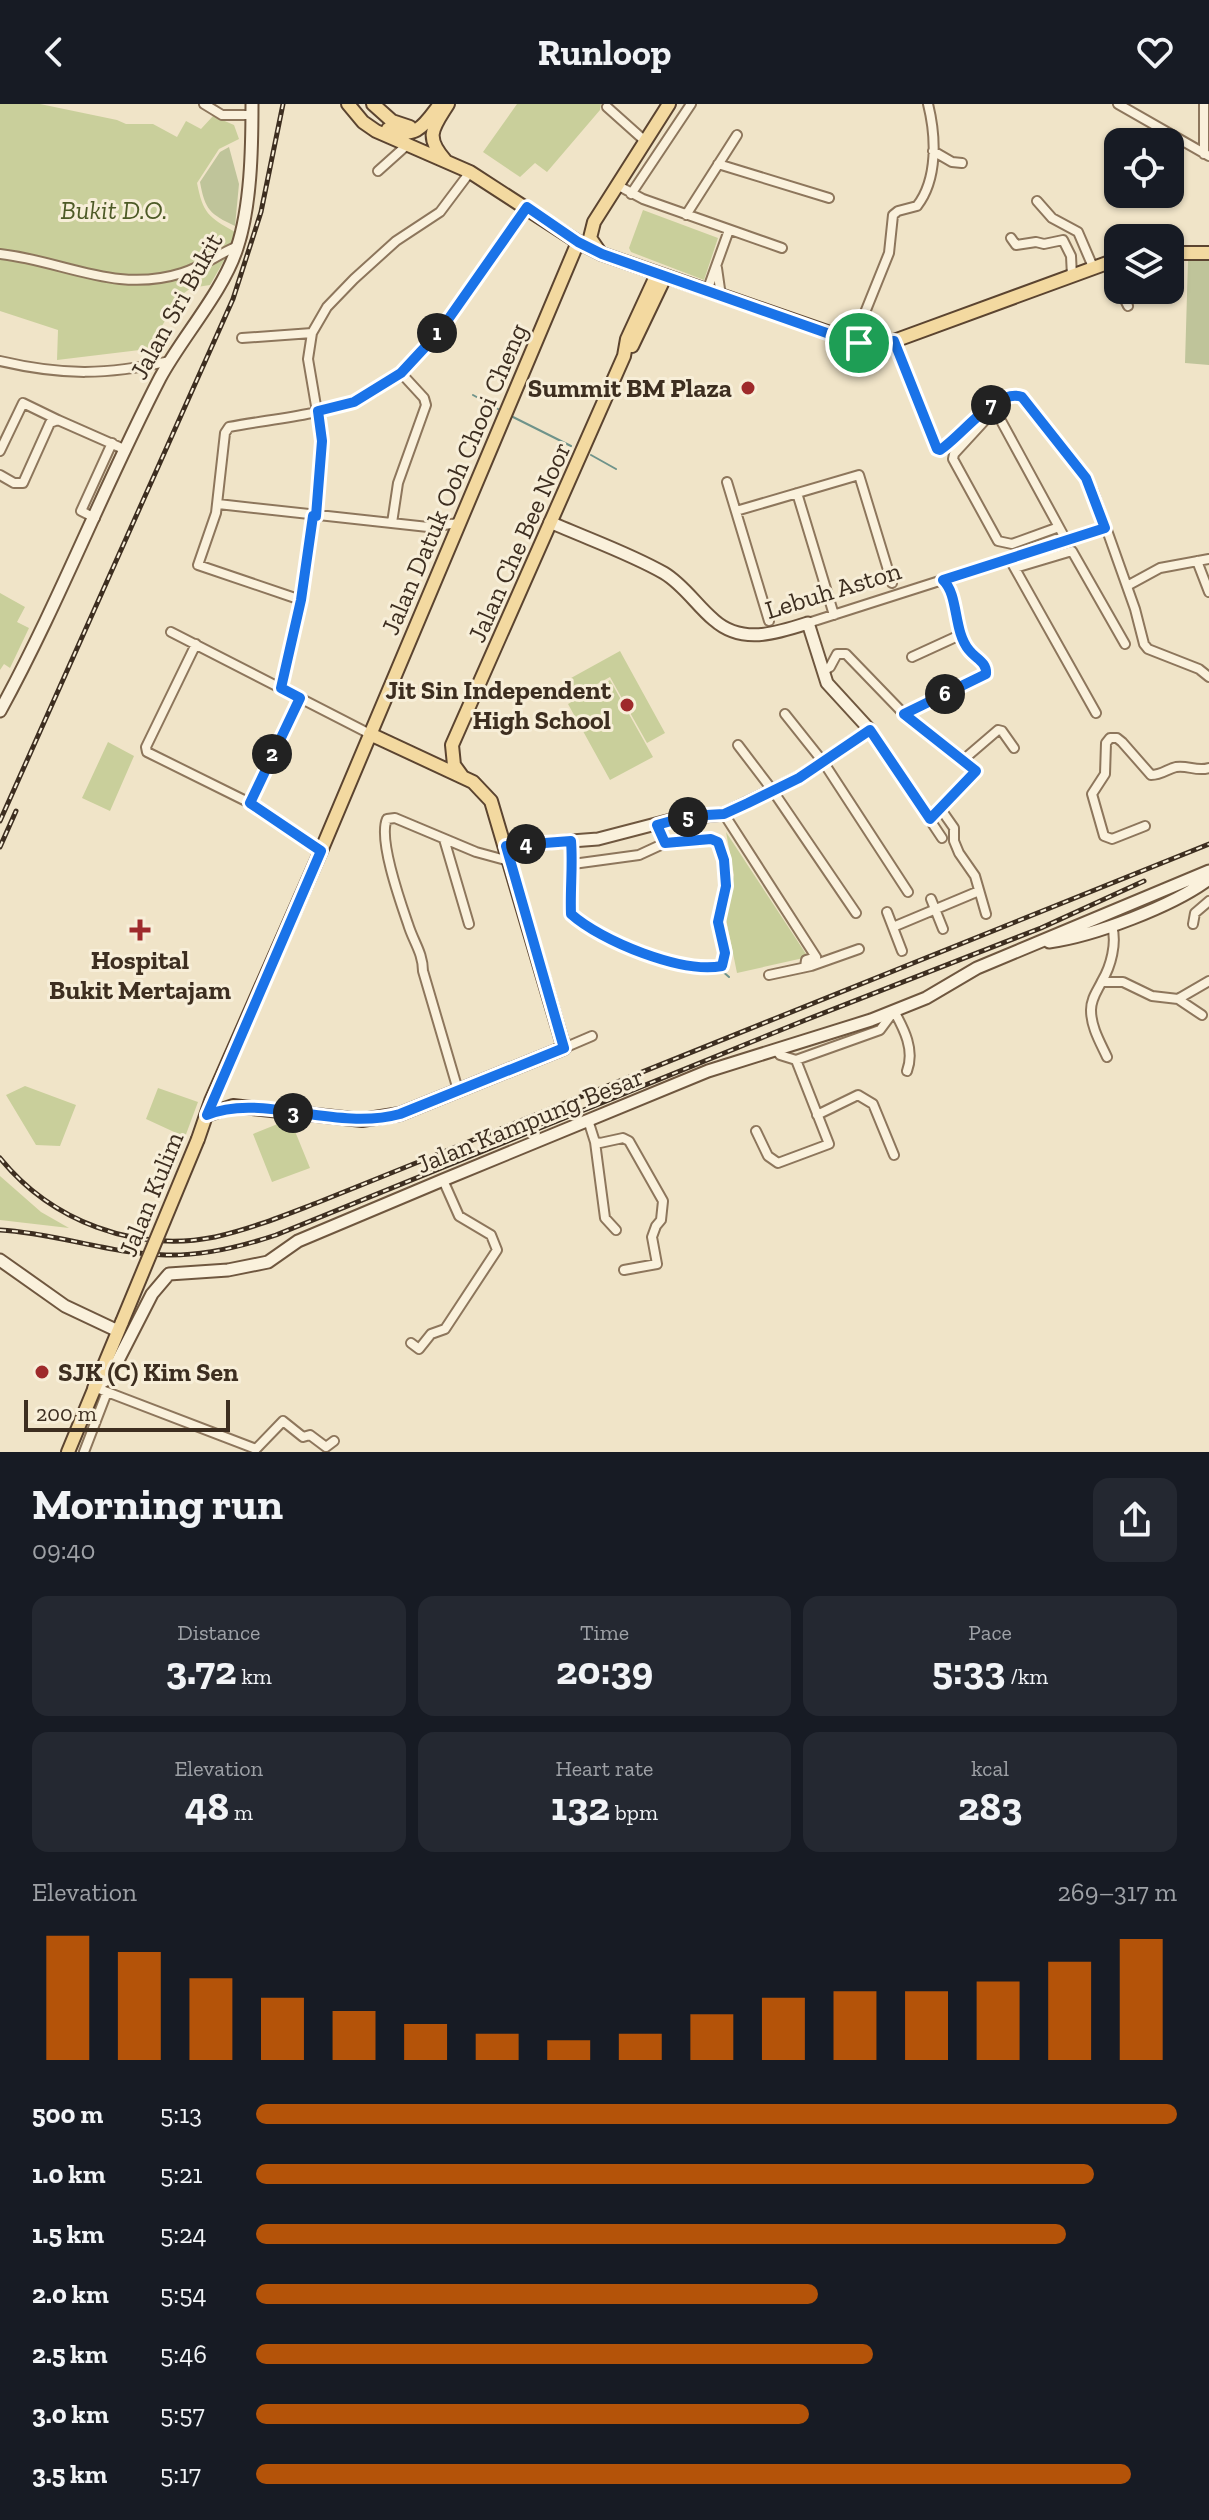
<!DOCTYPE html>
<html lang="en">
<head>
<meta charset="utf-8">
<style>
  body { margin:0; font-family:"Zilla Slab",serif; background:#242831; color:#f1f3f6; height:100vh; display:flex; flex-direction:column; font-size:30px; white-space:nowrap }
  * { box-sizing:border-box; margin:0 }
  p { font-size:26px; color:#9ea1a6 }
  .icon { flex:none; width:44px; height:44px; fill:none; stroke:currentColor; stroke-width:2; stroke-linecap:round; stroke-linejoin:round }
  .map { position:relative; height:1348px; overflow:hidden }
  .drawer { display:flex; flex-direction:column; background:#171b24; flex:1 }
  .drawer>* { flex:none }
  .controls { position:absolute; left:1104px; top:24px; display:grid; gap:16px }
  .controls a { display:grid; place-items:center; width:80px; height:80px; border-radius:16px; background:#171b24; box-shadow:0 2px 6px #0004; font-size:40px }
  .scale { position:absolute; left:24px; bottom:20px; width:206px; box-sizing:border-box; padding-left:8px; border:4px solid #3d2e20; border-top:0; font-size:22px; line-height:28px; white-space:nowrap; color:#3d2e20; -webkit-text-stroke:6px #f7eed8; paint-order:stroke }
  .pin { position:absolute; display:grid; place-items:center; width:68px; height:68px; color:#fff; margin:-34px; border:4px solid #fff; border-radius:50%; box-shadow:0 2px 8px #0007 }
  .km { position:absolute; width:40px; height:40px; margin:-20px; border-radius:50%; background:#222; color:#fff; font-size:22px; line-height:40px; text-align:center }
  .round { display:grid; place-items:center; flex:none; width:84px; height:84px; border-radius:16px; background:#242831 }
  .overview { display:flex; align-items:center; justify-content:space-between; height:136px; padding:0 32px }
  h1 { font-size:44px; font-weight:800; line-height:60px }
  .figures { display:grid; grid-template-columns:repeat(3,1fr); gap:12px; height:136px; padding:8px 32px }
  .figures div { display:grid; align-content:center; border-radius:16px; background:#242831; text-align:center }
  .figures b { font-size:40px; font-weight:800 }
  .figures small { font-size:22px; font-weight:400 }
  .figures p { font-size:22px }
  .chart { height:224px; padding:16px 32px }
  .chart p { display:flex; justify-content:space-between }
  .chart svg { width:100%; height:144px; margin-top:8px; stroke:#b45309; stroke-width:6 }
  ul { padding:0 32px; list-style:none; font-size:26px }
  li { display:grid; grid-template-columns:128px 96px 1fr; align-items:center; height:60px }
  li i { height:20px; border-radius:10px; background:#b45309 }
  header { display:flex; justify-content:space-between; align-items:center; height:104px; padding:0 32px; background:#171b24; font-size:36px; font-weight:800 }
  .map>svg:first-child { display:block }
  .green { fill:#c9cf9b }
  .cemetery { fill:#bfc49a }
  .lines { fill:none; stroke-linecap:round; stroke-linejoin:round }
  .stream { stroke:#6f938a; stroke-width:2 }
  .street-casing { stroke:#8d765c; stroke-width:12 }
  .secondary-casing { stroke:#6f573f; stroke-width:15 }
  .primary-casing { stroke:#5b4430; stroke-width:16 }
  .street { stroke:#faf1dc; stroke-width:8 }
  .secondary { stroke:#faf1dc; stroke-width:11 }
  .primary { stroke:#f3d9a0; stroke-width:12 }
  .rail-casing { stroke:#3d2e20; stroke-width:5 }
  .rail { stroke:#f7eed8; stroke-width:2; stroke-dasharray:6; stroke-linecap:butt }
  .primary-bridge-casing { stroke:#5b4430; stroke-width:16; stroke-linecap:butt }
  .primary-bridge { stroke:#f3d9a0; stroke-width:12 }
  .route-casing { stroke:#fff; stroke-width:16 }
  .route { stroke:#1a73e8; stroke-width:10 }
  .poi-dot { fill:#9e2a2b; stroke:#f7eed8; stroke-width:3 }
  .labels { text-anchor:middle; stroke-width:6; stroke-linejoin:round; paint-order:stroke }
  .park-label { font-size:26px; font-style:italic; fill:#4d5a26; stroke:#f7eed8 }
  .street-label { font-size:26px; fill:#3d2e20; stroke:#f7eed8 }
  .poi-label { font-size:26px; font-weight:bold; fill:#3d2e20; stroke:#f7eed8; text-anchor:end }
</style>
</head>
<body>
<header><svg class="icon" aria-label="back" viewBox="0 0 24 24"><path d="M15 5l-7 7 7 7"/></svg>Runloop<svg class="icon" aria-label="heart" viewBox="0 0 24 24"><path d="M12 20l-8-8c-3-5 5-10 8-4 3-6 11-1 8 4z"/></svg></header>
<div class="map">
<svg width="1209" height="1348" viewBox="0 0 1209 1348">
  <rect width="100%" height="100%" fill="#f0e4c8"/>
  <path class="green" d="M0 0H40L117 16 126 20H153L177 33 186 17 201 25 213 12 234 21 239 35 219 45 197 79C203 109 208 113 235 128L230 146 210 181 191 184 180 192 148 245 57 256 58 226 0 207Z
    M517 0H601L600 6 547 68 535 59 520 73 483 48Z
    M643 106 718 134 704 176 631 148 629 144Z
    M0 489 25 503 17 518 29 524 10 564 4 560 0 566Z
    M620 547 665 629 647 639 610 573 570 595 562 579Z
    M610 576 653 653 610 676 568 600Z
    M108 638 134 652 110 707 82 694Z
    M726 728 808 853 737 869 725 810 734 771Z
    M25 982 76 1001 60 1042 36 1041 6 991Z
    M158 984 198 998 185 1033 146 1015Z
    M290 1015 310 1064 272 1078 253 1030Z
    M0 1072 41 1108 69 1124 0 1116Z"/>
  <path class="cemetery" d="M229 43 239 80 235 122C210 110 205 106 200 78L220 48Z
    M1188 156 1209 157V261L1185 259Z"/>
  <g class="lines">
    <path class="stream" d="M473 291 498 305
      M511 312 571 342
      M591 351 616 365
      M721 866 729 873"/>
    <defs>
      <path id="street" d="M204 0 222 11H252
        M1118 0 1209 52
        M607 3 645 37
        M933 47 952 58 962 59
        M1204 50V0
        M718 60 829 94
        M378 67 407 41
        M617 81 643 95 782 144
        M631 90 691 0
        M1037 97 1052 114 1078 128 1093 163
        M686 111 737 31
        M1011 134 1016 141 1036 138 1044 140 1063 136 1071 152 1072 172
        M0 150C64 157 116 190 182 169 202 163 218 150 238 142
        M717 164 721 192
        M1120 186 1128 202
        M707 187 729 126
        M242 234 312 229
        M894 237 937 345 940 346C962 333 997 283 1022 293L1086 374 1093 387 1135 505 1144 540 1148 545 1199 565 1209 573
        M859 239 864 211 889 149 893 111 898 107 917 102C938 75 936 32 928 0
        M0 257C64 272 107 271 170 257
        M0 347 23 299 58 316
        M0 371 14 379H23L50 319 58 316 126 346
        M727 378 769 517
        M797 389 834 511
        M218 400 428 423 459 419
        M736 407 859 371 892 479
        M316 412 322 337 308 255 312 229 327 203 354 175 396 137 440 108 470 68
        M95 414 81 407 112 339
        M392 419 398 379 426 301 424 294 401 269
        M1059 423 1012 440 998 437 953 355 954 350 988 313H999L1066 436
        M1009 454 1096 609
        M1197 457 1209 488
        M1015 464 1072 447 1125 540
        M1127 482 1160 464 1209 455
        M301 496 198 461 216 409 225 329 229 323C271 315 315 312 355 297 422 272 486 161 527 103
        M808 519 1105 424
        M171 528 370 630
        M196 540 146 643 147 648 250 699 321 747
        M912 553 960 531
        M823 567 830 563 837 550H846L904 610 976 667 930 715
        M281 584 301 496 313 412
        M785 610 824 659 908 788
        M904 610 986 570C987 558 976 555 969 546 953 526 960 492 943 476
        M870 626 942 734
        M738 641 773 687 856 809
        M963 656 998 626 1002 627 1014 644
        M250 699 300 594
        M940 704 954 724V737L959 749 975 772 986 810
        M724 710 816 853 806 856 805 863
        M657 721 665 739
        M1145 722 1112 735 1104 732 1092 690 1105 670 1106 639 1110 634H1117L1122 638 1151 671C1162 671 1167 665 1176 663 1188 661 1197 668 1209 664
        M444 735 469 820
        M571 737 573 760 571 810C602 837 681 870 722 862L725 849 718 818 726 782 724 756 718 738 711 735 665 739 639 751 573 760
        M931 795 943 825
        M887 808 902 847
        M1193 820 1195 809 1209 797
        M893 823 979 787
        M769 871 811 862 859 845
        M1102 878H1123L1152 892 1178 895 1202 911
        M1178 895 1209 877
        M564 944 592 932
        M1107 953C1100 938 1091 923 1091 906 1091 894 1098 886 1102 877 1111 862 1117 839 1112 822
        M796 956 880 926 894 907C904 925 915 946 907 967
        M458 986 423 867C423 849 413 837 408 820 400 797 378 735 387 715L395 714 476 748 509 757
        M817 1011 858 991 873 1000 894 1051
        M588 1016 595 1038 600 1039 623 1034 629 1037 663 1097 661 1116 656 1122 652 1133 657 1160 624 1166
        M756 1027 768 1052 778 1059 829 1040 796 956 780 951 776 946
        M595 1038 605 1114 616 1126
        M411 1239 419 1245 431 1230 445 1225 497 1146 491 1131 459 1112 443 1076
        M94 1283 256 1345 283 1317 303 1333 310 1331 326 1343 334 1337
        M84 1348 107 1288"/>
      <path id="secondary" d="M0 607C59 499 103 384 160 274 182 233 223 188 237 144 251 102 252 45 252 0
        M506 742 598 735 675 715 724 710 799 674 870 626 827 579 808 519C777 529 742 541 714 516 697 502 684 481 664 469 629 449 588 435 550 418
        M1049 838C1094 832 1173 802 1209 775
        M0 1156 65 1202 118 1227
        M94 1283 109 1274 152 1190 169 1170 228 1166 268 1158 298 1137 443 1076 708 967 871 916 926 894 977 864 1209 767"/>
      <path id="primary" d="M348 0 363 18 376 27 470 68 578 138 602 150 859 239 871 241 894 237 1118 155
        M373 0 392 17 410 23
        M388 25C417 36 424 21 440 0
        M445 56C424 32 433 24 448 0
        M599 147 590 134 594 118 669 0
        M1170 149H1209
        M632 242 665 173
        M462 672 454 661 452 641 624 252 627 235 657 170
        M207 1011 233 1002 362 1016 400 1010 564 944 491 697 473 678 370 630
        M198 1035 211 997 321 747 578 138
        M68 1348 122 1218"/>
    </defs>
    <use href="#street" class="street-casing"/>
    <use href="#secondary" class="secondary-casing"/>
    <use href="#primary" class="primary-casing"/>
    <use href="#street" class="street"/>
    <use href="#secondary" class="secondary"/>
    <use href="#primary" class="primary"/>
    <defs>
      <path id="rail" d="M0 717 233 195 261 108 283 0
        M0 743 16 707
        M0 1054C51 1117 135 1149 215 1133 251 1125 285 1111 319 1098L1209 740
        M0 1126C56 1129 110 1150 166 1151 204 1152 240 1143 276 1131L803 917 1041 824 1144 777"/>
    </defs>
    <use href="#rail" class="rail-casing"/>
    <use href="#rail" class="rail"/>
    <defs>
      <path id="primary-bridge" d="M122 1218 198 1035"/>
    </defs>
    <use href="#primary-bridge" class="primary-bridge-casing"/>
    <use href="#primary-bridge" class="primary-bridge"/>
  </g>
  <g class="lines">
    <defs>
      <path id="route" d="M527 103 578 138 602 150 841 234 871 241 894 237 937 345 940 346C962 332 997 283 1022 293L1086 374 1105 424 943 476C959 491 953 527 969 546 976 555 987 558 986 570L904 610 976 667 930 715 870 626 799 674 748 699 724 710 689 712 657 721 665 739 711 735 718 738 724 756 726 782 718 818 725 849 722 862C682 870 601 837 571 810 570 785 573 761 571 737L506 742 564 944 400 1010C335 1028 261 988 207 1011L321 747 250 699 300 594 281 584 301 496 313 412H316L322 337 318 307 354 298 401 269 440 227Z"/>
    </defs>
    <use href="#route" class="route-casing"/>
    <use href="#route" class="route"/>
  </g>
  <g class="poi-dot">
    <circle cx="748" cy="284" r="8"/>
    <circle cx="627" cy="601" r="8"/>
    <path d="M136 814h8v8h8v8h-8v8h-8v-8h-8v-8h8z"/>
    <circle cx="42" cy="1268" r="8"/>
  </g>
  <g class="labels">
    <g class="park-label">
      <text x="114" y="115">Bukit D.O.</text>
    </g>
    <g class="street-label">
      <text transform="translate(176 202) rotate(-61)" y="9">Jalan Sri Bukit</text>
      <text transform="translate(454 375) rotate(-67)" y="9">Jalan Datuk Ooh Chooi Cheng</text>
      <text transform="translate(519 438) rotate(-66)" y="9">Jalan Che Bee Noor</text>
      <text transform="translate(833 486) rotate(-17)" y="9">Lebuh Aston</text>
      <text transform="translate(530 1016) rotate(-22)" y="9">Jalan Kampung Besar</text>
      <text transform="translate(151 1090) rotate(-68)" y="9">Jalan Kulim</text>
    </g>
    <g class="poi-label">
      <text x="732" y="293">Summit BM Plaza</text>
      <text x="611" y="595">Jit Sin Independent<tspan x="611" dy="30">High School</tspan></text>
      <text x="140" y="865" text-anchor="middle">Hospital<tspan x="140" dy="30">Bukit Mertajam</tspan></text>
      <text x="58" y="1277" text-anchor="start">SJK (C) Kim Sen</text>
    </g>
  </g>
</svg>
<div class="controls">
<a><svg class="icon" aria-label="locate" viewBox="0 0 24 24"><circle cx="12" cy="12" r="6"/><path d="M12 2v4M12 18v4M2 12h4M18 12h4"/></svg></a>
<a><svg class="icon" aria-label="layers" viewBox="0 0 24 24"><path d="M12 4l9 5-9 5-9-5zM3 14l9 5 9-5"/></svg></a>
</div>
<div class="scale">200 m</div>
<div class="pin" style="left:859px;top:239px;background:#1e9e55"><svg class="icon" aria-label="arrive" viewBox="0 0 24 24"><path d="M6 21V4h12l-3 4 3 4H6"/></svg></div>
<b class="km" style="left:437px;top:229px">1</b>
<b class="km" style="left:272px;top:650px">2</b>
<b class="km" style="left:293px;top:1009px">3</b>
<b class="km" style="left:526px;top:740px">4</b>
<b class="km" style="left:688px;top:713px">5</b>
<b class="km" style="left:945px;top:590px">6</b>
<b class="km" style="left:991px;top:301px">7</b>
</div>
<section class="drawer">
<div class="overview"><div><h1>Morning run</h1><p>09:40</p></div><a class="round"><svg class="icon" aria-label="share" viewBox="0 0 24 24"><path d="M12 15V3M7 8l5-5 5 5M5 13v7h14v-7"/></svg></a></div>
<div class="figures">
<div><p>Distance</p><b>3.72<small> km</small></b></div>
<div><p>Time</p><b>20:39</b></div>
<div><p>Pace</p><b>5:33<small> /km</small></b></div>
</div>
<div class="figures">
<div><p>Elevation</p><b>48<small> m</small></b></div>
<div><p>Heart rate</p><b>132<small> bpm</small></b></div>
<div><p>kcal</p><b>283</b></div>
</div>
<div class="chart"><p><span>Elevation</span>269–317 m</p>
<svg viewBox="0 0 160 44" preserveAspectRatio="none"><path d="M5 44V6M15 44V11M25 44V19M35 44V25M45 44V29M55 44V33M65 44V36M75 44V38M85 44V36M95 44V30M105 44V25M115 44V23M125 44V23M135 44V20M145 44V14M155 44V7"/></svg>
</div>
<ul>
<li><b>500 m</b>5:13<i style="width:100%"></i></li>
<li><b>1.0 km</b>5:21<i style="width:91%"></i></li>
<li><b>1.5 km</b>5:24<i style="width:88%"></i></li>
<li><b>2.0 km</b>5:54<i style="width:61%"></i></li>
<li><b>2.5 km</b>5:46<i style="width:67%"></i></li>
<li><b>3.0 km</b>5:57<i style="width:60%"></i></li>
<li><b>3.5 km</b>5:17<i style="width:95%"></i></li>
</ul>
</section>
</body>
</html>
